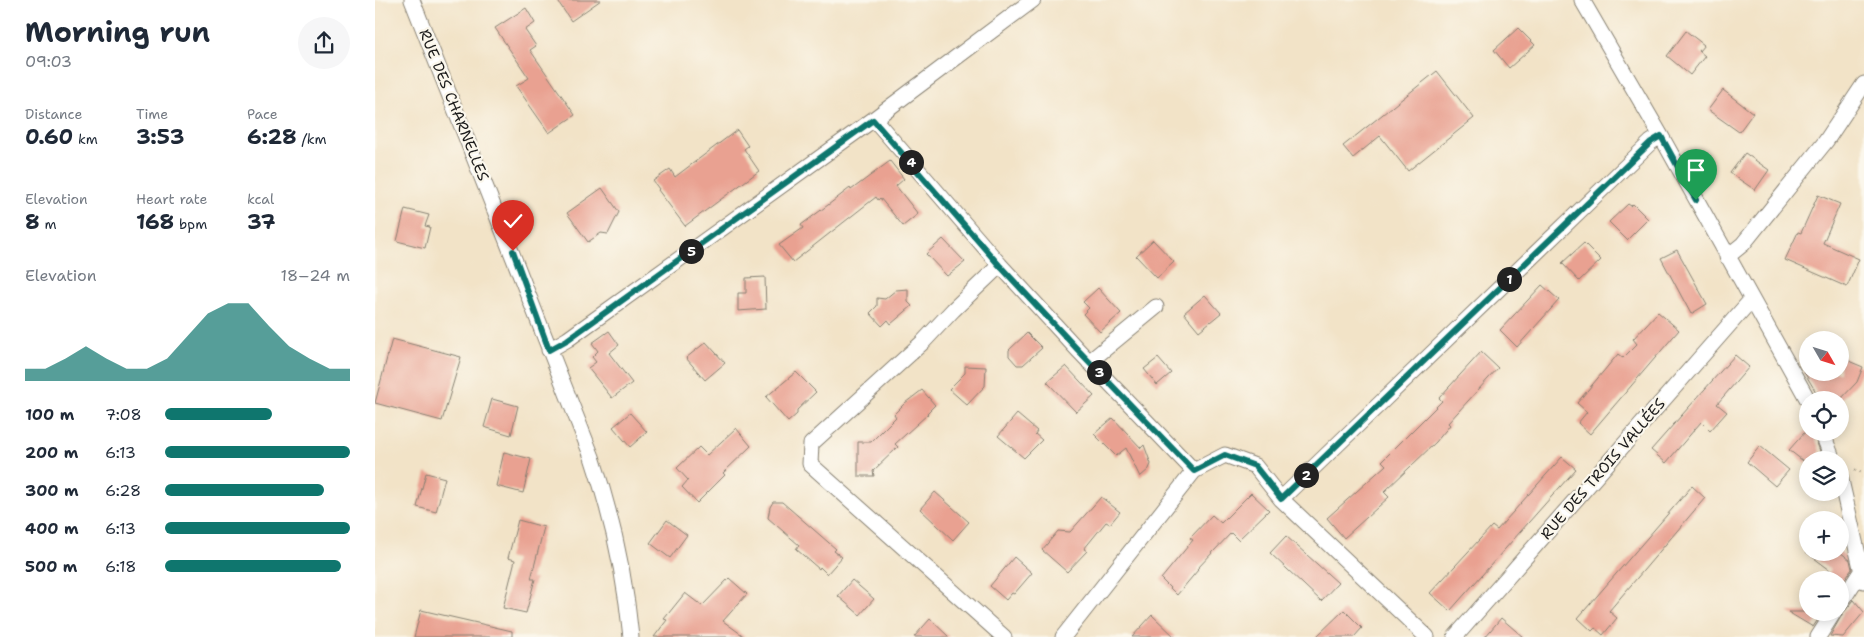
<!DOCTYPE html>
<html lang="en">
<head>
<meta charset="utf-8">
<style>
  body { margin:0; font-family:"Shantell Sans",sans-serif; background:#f6f6f7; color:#1f2937; height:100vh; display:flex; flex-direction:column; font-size:19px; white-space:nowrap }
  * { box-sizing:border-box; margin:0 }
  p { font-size:16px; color:#747a83 }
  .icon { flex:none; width:28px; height:28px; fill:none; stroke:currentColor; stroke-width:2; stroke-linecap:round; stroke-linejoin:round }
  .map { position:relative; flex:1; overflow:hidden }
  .details { display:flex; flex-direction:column; background:#fff; width:375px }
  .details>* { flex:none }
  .needle { width:32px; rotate:129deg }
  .fabs { position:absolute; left:1424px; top:331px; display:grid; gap:10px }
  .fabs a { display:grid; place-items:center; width:50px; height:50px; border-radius:50%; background:#fff; box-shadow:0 2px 12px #0003; font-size:25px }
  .pin { position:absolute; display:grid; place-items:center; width:42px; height:42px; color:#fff; margin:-51px -21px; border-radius:50% 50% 50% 0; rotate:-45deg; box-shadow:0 0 5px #0007 }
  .pin .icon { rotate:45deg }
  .km { position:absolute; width:25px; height:25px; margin:-12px; border-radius:50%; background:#222; color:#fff; font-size:14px; line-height:25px; text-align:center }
  .round { display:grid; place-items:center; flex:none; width:52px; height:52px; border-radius:26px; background:#f6f6f7 }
  .head { display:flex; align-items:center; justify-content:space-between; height:85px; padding:0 25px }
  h1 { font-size:28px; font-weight:700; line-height:38px }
  .metrics { display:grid; grid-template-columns:repeat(3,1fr); gap:8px; height:85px; padding:5px 25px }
  .metrics div { display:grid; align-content:center }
  .metrics b { font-size:21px; font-weight:700 }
  .metrics small { font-size:14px; font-weight:400 }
  .metrics p { font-size:14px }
  .chart { height:140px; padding:10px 25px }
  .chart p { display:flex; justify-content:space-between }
  .chart svg { width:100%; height:90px; margin-top:5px; fill:#0f766e; opacity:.7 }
  ul { padding:0 25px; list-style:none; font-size:16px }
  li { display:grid; grid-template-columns:80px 60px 1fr; align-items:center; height:38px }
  li i { height:12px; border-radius:6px; background:#0f766e }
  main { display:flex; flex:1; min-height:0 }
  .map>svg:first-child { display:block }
  .building { fill:#e9a191 }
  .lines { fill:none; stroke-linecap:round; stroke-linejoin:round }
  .street-casing { stroke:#878072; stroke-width:17 }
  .path { stroke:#878072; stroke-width:3; stroke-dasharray:1 4; stroke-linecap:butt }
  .street { stroke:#fff; stroke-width:15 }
  .route-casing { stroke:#fff; stroke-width:10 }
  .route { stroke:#0f766e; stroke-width:6 }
  .labels { text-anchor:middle; stroke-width:4.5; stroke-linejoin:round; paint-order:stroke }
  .street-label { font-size:15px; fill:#1c1c1c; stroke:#fbf7ec }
</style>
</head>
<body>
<main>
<section class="details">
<div class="head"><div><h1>Morning run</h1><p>09:03</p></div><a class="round"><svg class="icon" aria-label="share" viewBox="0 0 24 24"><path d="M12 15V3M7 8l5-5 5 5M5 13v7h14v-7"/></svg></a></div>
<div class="metrics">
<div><p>Distance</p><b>0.60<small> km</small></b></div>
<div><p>Time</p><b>3:53</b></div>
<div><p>Pace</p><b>6:28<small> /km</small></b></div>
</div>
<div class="metrics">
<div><p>Elevation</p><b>8<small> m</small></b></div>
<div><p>Heart rate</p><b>168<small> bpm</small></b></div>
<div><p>kcal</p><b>37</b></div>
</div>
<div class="chart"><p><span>Elevation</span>18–24 m</p>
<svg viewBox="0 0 160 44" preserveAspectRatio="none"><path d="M0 44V38L10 38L20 33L30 27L40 33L50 38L60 38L70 33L80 22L90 11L100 6L110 6L120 17L130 27L140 33L150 38L160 38V44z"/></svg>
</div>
<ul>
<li><b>100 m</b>7:08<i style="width:58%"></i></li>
<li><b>200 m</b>6:13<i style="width:100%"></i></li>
<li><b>300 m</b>6:28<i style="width:86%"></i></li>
<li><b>400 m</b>6:13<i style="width:100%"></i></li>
<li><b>500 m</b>6:18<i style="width:95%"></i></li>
</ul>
</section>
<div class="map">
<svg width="1489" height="637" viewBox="0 0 1489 637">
  <rect width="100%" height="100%" fill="#fbf7ec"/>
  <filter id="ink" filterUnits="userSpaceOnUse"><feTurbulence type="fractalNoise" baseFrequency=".02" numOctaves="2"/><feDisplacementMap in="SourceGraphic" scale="10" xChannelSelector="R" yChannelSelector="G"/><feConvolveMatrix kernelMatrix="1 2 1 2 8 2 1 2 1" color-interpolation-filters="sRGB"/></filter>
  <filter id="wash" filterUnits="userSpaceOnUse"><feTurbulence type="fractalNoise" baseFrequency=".0096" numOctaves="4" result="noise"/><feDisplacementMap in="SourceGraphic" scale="20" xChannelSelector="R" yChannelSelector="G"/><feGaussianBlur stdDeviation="1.12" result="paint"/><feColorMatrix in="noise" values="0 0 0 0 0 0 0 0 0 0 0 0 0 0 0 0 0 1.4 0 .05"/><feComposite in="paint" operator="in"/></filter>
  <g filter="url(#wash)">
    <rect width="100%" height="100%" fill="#f2e3c7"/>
    <g id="blocks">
      <path class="building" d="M182 0H226L196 21Z
        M151 8 160 23 150 30 161 46 155 50 200 115 174 133 141 86 154 78 120 28Z
        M1143 28 1160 45 1134 68 1119 50Z
        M1311 31 1329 45 1324 51 1330 56 1315 75 1292 56Z
        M1062 71 1099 118 1033 171 1005 136 978 158 968 146Z
        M1348 90 1378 113 1364 132 1333 110Z
        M362 130 373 146 369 149 384 171 310 226 283 190 284 189 278 181 295 169 300 177Z
        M1370 153 1394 170 1380 190 1355 173Z
        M515 161 529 179 521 186 543 214 528 226 505 198 503 200 501 197 418 262 404 245 428 228 426 225 453 205 475 188 476 190Z
        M227 188 244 212 233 234 226 233 213 242 192 213Z
        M1443 195 1465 204 1448 243 1484 259 1472 287 1410 260 1423 232 1426 233Z
        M1253 204 1256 206 1258 204 1273 219 1252 240 1234 222Z
        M30 209 54 215 50 226 55 227 50 248 22 241Z
        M568 239 590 262 572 276 551 254Z
        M778 240 799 262 782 278 761 256Z
        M1209 243 1226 260 1204 281 1187 263Z
        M1302 250 1332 304 1316 314 1286 258Z
        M390 277 391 309 363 311V293H371V278Z
        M1167 285 1184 300 1142 347 1125 330Z
        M723 288 746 313 725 332 708 314 714 308 708 302Z
        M533 289V302L537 306 516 324 513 320 507 326 495 313 502 306V298L510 299 521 290Z
        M830 295 846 313 824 331 809 313Z
        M1283 312 1304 330 1215 434 1203 423 1212 412 1202 403 1243 354 1248 358 1262 344 1258 339Z
        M234 331 244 345 234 353 257 383 237 398 213 368 221 362 217 357 223 351 217 343Z
        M652 333 667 348 648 365H642L634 356V350Z
        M17 339 86 357 67 421 0 403Z
        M331 342 350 363 330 380 311 358Z
        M1106 352 1123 368 1073 423 1075 425 1061 442 1009 492 1014 497 969 538 952 518 1011 465 1007 461 1067 401 1064 398Z
        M1465 354 1476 362 1488 367 1482 382 1465 400H1443L1441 392 1429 372H1465Z
        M1360 355 1374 367 1342 404 1352 412 1335 431 1326 422 1291 463 1276 450Z
        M783 358 796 373 782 385 769 369Z
        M590 366 611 367 610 386 592 405 574 389 590 373Z
        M691 366 719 396 701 412 672 382Z
        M421 372 441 392 422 410V414L413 422 391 397Z
        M547 390 560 405 552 413 553 414 520 444 523 447 498 471 499 476H483V442H496L521 417 519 414 530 403Z
        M117 399 143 406 136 435 109 427Z
        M255 413 272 432 255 447 238 427Z
        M642 414 662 431 660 434 667 440 649 458 623 436Z
        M738 418 766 448 769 445 776 464 774 469 765 477 751 448 741 456 719 434Z
        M361 428 376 446 348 473 350 475 322 503 307 487 313 480 302 468 324 447 332 455Z
        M1430 432H1438L1445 451 1437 460H1432V464L1414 450Z
        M1385 446 1414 470 1400 486 1372 462Z
        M129 452 156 459 148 493 121 486Z
        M1187 457 1201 469 1075 611 1055 593 1117 526 1122 530Z
        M51 473 70 478 61 512 42 507Z
        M1317 486 1330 498 1234 611 1242 618 1228 635 1220 628 1217 631 1203 618Z
        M560 492 594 522 578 540 545 509Z
        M876 493 894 510 863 540 856 533 822 569 823 570 802 595 786 579 818 540 815 538 837 515 846 523Z
        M726 497 745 512 735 524 731 522 709 549 712 551 692 572 667 550 683 531 695 532Z
        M398 502H407L461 549 459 551 467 557 452 574 445 567 444 569 421 549 424 545 393 518 395 507Z
        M143 520 169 527 156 579H160L151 613 128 608 140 560 133 558Z
        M292 520 312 535 295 558 275 543Z
        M911 536 963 583 946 601 895 553Z
        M1431 552H1465L1475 560 1477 569 1469 580H1449L1455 570Z
        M639 557 657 573 639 594 637 593 631 600 615 586Z
        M354 578 372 594 348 621 370 637H279L292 620 289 619 310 593 327 606Z
        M477 580 499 599 485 615 463 596Z
        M1479 600 1489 612 1468 637 1455 636 1468 613Z
        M46 610 137 631V637H39Z
        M969 610 987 628 979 637H941Z
        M1413 612H1448L1438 627Z
        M777 615 800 637H757Z
        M1126 618 1148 637H1110Z
        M555 619 574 637H539Z"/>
    </g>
  </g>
  <g filter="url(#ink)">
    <use href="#blocks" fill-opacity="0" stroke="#878072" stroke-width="1"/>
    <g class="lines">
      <defs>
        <path id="street" d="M37 0 217 457C237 516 250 575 256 637
          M1207 0 1286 136 1433 400
          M499 119 625 265 703 350 819 471 850 455 880 466 906 499 1052 637
          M1352 257 1368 244 1451 141 1489 84
          M625 265 578 310 548 342 436 444 435 464 629 637
          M174 350 193 339 499 119 658 0
          M714 362 781 307
          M1447 432 1458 460
          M1465 476 1489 581
          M906 499 1276 142 1286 136
          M1465 604 1487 570
          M688 637 819 471
          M1080 637 1376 300
          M1443 637 1459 612"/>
      </defs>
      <use href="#street" class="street-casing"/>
      <path class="path" d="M1480 470 1489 473"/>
      <use href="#street" class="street"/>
    </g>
  </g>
  <g class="lines" filter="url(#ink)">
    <defs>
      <path id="route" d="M138 251 174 350 192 340 498 120 624 265 703 350 819 471 850 455 880 466 906 499 1276 142 1286 136 1321 200"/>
    </defs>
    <use href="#route" class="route-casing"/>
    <use href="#route" class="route"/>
  </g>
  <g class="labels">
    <g class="street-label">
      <text transform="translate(79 105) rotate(68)" y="5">RUE DES CHARNELLES</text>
      <text transform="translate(1228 469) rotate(-49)" y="5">RUE DES TROIS VALLÉES</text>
    </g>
  </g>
</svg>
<div class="fabs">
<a><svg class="needle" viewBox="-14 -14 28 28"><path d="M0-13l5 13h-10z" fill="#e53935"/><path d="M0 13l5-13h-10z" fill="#747a83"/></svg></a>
<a><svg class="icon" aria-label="locate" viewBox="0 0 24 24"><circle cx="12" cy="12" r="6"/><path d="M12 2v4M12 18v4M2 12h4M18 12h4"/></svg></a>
<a><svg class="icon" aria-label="layers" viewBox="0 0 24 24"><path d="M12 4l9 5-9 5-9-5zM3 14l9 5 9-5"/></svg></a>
<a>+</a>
<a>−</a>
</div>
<div class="pin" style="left:1321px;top:200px;background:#1e9e55"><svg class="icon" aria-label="arrive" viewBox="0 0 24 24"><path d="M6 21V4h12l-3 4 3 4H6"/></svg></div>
<div class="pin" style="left:138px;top:251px;background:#d93025"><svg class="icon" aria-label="check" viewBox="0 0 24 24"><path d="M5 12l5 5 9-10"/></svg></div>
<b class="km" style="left:1134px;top:279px">1</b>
<b class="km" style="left:931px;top:475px">2</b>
<b class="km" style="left:724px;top:372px">3</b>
<b class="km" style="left:536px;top:162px">4</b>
<b class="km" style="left:316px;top:251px">5</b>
</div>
</main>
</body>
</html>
